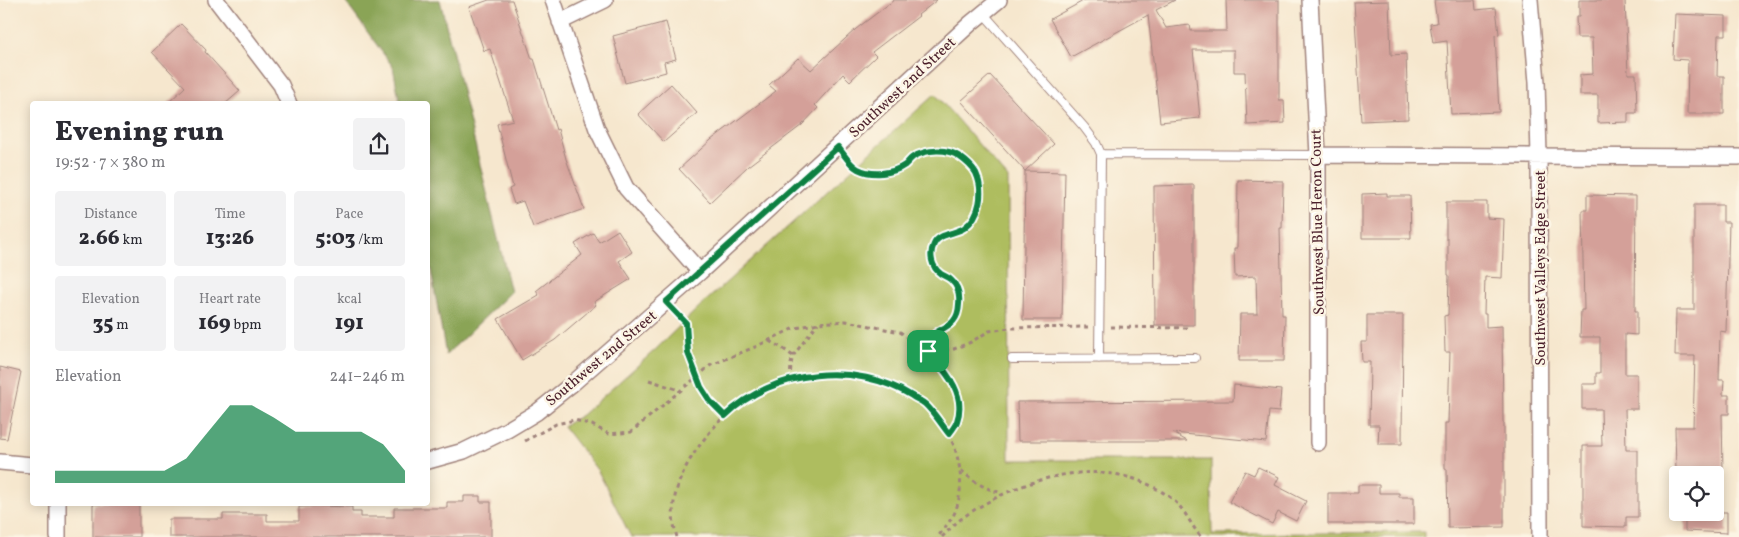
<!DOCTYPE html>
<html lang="en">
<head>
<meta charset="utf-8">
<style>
  body { margin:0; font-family:Vollkorn,serif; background:#f2f2f3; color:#2b2b33; height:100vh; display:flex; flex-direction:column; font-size:19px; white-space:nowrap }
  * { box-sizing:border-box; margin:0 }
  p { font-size:16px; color:#7c7c81 }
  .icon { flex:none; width:28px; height:28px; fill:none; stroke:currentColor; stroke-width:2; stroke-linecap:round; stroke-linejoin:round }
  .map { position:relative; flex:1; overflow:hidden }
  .drawer { position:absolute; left:30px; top:101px; width:400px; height:405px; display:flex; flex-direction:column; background:#fff; border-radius:5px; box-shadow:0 2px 12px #0003 }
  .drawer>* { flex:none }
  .buttons { position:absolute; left:1669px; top:466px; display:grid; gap:10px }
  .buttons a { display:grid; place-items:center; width:55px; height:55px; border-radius:5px; background:#fff; box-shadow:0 2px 12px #0003; font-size:25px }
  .pin { position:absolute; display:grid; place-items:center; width:42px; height:42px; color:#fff; margin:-21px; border-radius:10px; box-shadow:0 2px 8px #0006 }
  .round { display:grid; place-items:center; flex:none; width:52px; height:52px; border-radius:5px; background:#f2f2f3 }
  .summary { display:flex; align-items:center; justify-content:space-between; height:85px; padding:0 25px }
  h1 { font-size:28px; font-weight:800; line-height:38px }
  .stats { display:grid; grid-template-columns:repeat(3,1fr); gap:8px; height:85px; padding:5px 25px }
  .stats div { display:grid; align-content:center; border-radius:5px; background:#f2f2f3; text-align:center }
  .stats b { font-size:21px; font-weight:800 }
  .stats small { font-size:14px; font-weight:400 }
  .stats p { font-size:14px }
  .chart { height:140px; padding:10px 25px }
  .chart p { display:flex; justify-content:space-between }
  .chart svg { width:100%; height:90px; margin-top:5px; fill:#0b8043; opacity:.7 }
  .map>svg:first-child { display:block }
  .green { fill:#aebd5f; stroke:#7c6e45 }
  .forest { fill:#8aa456; stroke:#6a6240 }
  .building { fill:#d4a099 }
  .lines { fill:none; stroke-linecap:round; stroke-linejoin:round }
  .lane-casing { stroke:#a0837c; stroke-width:10 }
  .street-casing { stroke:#a0837c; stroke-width:18 }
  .path { stroke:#a0837c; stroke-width:3; stroke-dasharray:4 4; stroke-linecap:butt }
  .lane { stroke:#fff; stroke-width:8 }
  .street { stroke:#fff; stroke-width:15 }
  .route-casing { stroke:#fff; stroke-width:10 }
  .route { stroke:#0b8043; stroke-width:6 }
  .labels { text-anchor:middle; stroke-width:5; stroke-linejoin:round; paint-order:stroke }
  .street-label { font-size:15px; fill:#4a1f2b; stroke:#fcf5e5 }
</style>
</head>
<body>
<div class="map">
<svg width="1739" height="537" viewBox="0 0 1739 537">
  <rect width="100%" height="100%" fill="#fcf5e5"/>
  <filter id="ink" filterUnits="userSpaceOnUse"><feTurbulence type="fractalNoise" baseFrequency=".02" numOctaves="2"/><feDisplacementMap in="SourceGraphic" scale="10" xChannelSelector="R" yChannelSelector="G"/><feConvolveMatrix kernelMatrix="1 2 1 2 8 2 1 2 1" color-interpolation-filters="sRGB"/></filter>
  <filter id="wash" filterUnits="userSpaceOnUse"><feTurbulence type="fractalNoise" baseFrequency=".0096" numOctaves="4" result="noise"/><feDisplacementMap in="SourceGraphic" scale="20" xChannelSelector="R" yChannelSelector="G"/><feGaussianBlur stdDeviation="1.12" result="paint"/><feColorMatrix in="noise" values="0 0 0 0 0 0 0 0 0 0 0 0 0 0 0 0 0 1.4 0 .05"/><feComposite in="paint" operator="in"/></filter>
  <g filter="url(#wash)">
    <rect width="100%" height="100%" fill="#f6e7ce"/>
    <path class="green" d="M935 94 1008 178 1009 460H1211L1212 534 1424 532V537H631L598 471 563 426 582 415 655 350 698 308Z"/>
    <path class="forest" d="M344 0H440L511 292 446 355 428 253V104H400L393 67Z"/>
    <g id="blocks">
      <path class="building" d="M489 0H512L532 59H534L556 130 558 129 566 159 584 209 533 227 523 201 514 204 509 189 513 187 497 124 513 120 490 49 484 51 469 7Z
        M894 0H937L918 15 919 16 872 52 876 56 850 81 843 74 815 105 818 108 802 125 748 166 710 202 679 169 711 140 776 91 769 85 798 58 811 70 856 29Z
        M1085 0H1175L1156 10 1166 28 1190 25 1191 31H1227L1226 0H1279V100H1284L1285 123 1247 125 1245 72H1234V50H1193L1200 118 1160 122 1148 15 1071 57 1050 19Z
        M1434 0H1475L1476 10 1496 8 1499 34 1495 35 1499 112 1451 114 1447 41 1433 43 1430 24 1437 23Z
        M1579 0H1625L1628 74H1636L1637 113H1628V122L1598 123V95H1580V75L1593 74 1592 38H1577L1576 17H1579Z
        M1389 1 1391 55 1406 54 1408 119 1361 121 1354 2Z
        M1675 14 1726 16V35H1718L1717 76H1724V114H1687L1688 60 1673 59Z
        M666 22 676 59 664 62 666 72 625 83 613 36Z
        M181 24 206 50 205 52 240 91 225 104H167L185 87 152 52Z
        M990 75 1054 144 1025 171 961 101Z
        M671 84 697 113 664 142 638 114Z
        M1025 171 1065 172 1062 320H1023Z
        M1238 180 1283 181 1282 228H1280L1282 315H1285L1284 361H1239L1240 314H1257L1256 276 1235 277 1234 248H1237Z
        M1194 185V325H1155L1154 186Z
        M1387 193V196H1410L1411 238H1362V194Z
        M1587 195 1636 196 1635 311H1637V335L1625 334V374H1637V409H1625L1626 450H1638V517H1626V527L1583 526V446H1602L1601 409H1582V384H1596V373H1600V337H1580L1581 310H1584L1582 210H1587Z
        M1446 202H1487V218L1504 219 1502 278 1485 277 1484 314H1486V327L1502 326 1503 423H1504V527L1448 528 1447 469 1445 468V423H1448L1450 352H1445L1444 316 1448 315 1449 275H1448V239H1446Z
        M1694 205H1723V222H1729L1726 332 1720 331 1719 380H1724L1723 395H1729V414H1722L1723 472 1676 473 1675 427H1693L1695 356H1675L1676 310H1694Z
        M618 230 632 252 619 261 631 279 594 302 596 305 555 340 522 360 498 319 539 295 536 291 582 255 575 244 593 233 599 242Z
        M1367 315H1403L1402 444H1378L1379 425H1369L1370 362H1362L1361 342H1367Z
        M0 367 21 372 7 439 0 438Z
        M1234 385 1281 390 1279 412 1269 411 1266 442 1173 433 1187 441H1018L1017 402 1233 401Z
        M1258 467 1279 477 1275 485 1306 501 1296 521 1278 512 1272 524 1229 502 1245 471 1254 475Z
        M1358 485H1379V493H1399V497H1414V524H1328V493H1358Z
        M464 496H480V502H491V537H169V519H223V514H267V521H299V507L319 506 352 507V512H361V517H394V508H447V502H464Z
        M93 504H139V537H93Z
        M1685 512H1727V533L1685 531Z"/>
    </g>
  </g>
  <g filter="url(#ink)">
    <use href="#blocks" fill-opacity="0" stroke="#a0837c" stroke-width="1"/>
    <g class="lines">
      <defs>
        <path id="lane" d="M983 13 1084 127 1096 143 1101 154 1099 359
          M1101 154 1318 155
          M1012 359 1195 358"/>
        <path id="street" d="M216 0 281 85 289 104
          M553 0 597 129 626 188 700 272
          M1310 0 1318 155V443
          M1530 0 1537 82 1539 156 1540 537
          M560 22 605 0
          M1318 155 1739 157
          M428 461 464 451 507 430 537 412 572 384 700 272 971 23 999 0
          M0 462 32 465
          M58 537V504"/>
      </defs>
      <use href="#lane" class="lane-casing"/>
      <use href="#street" class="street-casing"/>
      <path class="path" d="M847 158C850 161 854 167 857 169 860 170 865 171 869 172 881 175 894 172 904 165 908 163 910 159 913 157 926 149 947 148 960 157 967 161 972 165 975 173 984 191 980 216 964 228 955 234 939 233 934 243 920 271 954 273 959 292 960 295 960 301 959 304 958 331 937 325 930 340 929 343 929 348 928 351L954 349 971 342 989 331 1009 328 1088 327
        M677 314 686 323 688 353 701 387 711 401 725 416
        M1111 327 1191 328
        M769 341 782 348 793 356
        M649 380 679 390
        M790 380 791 364 793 356 818 323
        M525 441 556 424 575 420 592 425 609 434 631 432 711 365 755 347 792 329 818 323 846 321 900 332 928 351 948 374 957 393 960 406 957 422 949 434
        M961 470C975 483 984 488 1002 493
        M677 537C667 507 678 477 695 452 714 424 731 407 761 391 807 368 866 368 910 395 915 398 922 401 926 405 931 409 934 415 938 420 947 432 954 442 957 456 962 474 962 494 955 512 951 521 943 529 938 537
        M942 537C949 530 956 522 965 516 1024 476 1108 451 1171 498 1185 509 1190 524 1201 537"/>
      <use href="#lane" class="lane"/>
      <use href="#street" class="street"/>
    </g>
  </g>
  <g class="lines" filter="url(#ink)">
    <defs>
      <path id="route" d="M838 147C843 153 850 165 858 169 872 176 892 174 905 165 908 162 910 159 913 157 927 149 947 148 960 157 967 162 972 166 976 173 984 191 981 216 964 228 955 234 939 233 934 244 929 254 931 267 941 274 944 276 948 277 951 280 958 286 960 295 959 304 958 331 937 325 930 340 929 343 929 348 928 351 944 370 967 393 957 421 956 425 952 430 949 434 941 424 934 412 925 404 922 401 916 399 912 396 856 361 774 369 725 416L710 401 701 387 688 353 686 323 666 302Z"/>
    </defs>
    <use href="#route" class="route-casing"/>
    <use href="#route" class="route"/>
  </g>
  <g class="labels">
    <g class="street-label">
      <text transform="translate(902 87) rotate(-43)" y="5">Southwest 2nd Street</text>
      <text transform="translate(1317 222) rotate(-91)" y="5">Southwest Blue Heron Court</text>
      <text transform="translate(1540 268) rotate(-90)" y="5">Southwest Valleys Edge Street</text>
      <text transform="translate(601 358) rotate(-40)" y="5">Southwest 2nd Street</text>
    </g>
  </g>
</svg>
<div class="buttons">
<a><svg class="icon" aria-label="locate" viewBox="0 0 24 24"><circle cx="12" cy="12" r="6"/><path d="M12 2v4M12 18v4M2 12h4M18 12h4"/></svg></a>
</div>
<div class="pin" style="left:928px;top:351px;background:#1e9e55"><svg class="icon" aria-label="arrive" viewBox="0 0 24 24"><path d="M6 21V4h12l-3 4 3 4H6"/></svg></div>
<section class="drawer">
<div class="summary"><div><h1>Evening run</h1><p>19:52 · 7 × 380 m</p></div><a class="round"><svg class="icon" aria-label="share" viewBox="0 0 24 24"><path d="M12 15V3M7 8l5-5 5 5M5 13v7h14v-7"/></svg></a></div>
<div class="stats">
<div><p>Distance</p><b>2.66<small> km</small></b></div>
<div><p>Time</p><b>13:26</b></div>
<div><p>Pace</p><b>5:03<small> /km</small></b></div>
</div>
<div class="stats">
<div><p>Elevation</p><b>35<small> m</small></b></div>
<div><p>Heart rate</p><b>169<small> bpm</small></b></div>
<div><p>kcal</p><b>191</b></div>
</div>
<div class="chart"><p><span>Elevation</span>241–246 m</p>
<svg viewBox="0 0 160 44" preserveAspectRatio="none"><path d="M0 44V38L10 38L20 38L30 38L40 38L50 38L60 32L70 19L80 6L90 6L100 12L110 19L120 19L130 19L140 19L150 25L160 38V44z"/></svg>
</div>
</section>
</div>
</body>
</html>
